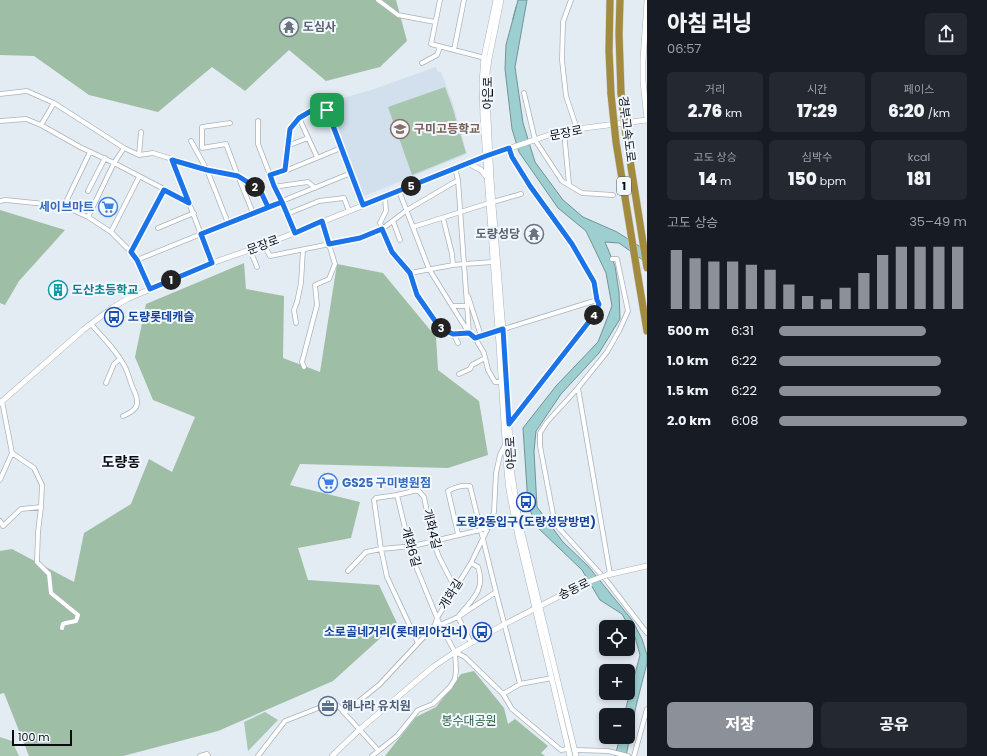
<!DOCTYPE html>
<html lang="ko">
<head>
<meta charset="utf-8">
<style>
  body { margin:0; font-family:Poppins,"Noto Sans KR",sans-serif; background:#242831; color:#f1f3f6; height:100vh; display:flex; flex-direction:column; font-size:15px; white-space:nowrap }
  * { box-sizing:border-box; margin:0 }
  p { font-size:13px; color:#9ea1a6 }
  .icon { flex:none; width:22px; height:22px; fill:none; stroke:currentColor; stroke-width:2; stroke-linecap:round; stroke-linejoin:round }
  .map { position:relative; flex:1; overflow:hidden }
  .side { display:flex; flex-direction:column; background:#171b24; width:340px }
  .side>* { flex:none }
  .fabs { position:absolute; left:599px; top:620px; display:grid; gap:8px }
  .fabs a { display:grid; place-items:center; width:36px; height:36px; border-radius:6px; background:#171b24; box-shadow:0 2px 6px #0003; font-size:20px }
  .scale { position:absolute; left:12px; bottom:10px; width:60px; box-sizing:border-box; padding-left:4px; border:2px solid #0a0c0f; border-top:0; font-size:11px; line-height:14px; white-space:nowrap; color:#0a0c0f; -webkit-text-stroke:3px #f2f8ff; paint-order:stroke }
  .pin { position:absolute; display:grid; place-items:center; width:34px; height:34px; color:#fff; margin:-17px; border-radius:8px; box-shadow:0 2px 6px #0006 }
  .km { position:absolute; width:20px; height:20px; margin:-10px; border-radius:50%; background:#222; color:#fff; font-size:11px; line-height:20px; text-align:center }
  .round { display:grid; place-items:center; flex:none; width:42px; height:42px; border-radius:6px; background:#242831 }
  .summary { display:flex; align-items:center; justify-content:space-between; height:68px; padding:0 20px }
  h1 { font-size:22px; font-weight:800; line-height:30px }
  .figures { display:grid; grid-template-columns:repeat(3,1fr); gap:6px; height:68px; padding:4px 20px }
  .figures div { display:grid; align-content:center; border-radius:6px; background:#242831; text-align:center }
  .figures b { font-size:17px; font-weight:800 }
  .figures small { font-size:11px; font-weight:400 }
  .figures p { font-size:11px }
  .chart { height:112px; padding:8px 20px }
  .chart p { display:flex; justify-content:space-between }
  .chart svg { width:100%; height:72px; margin-top:4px; stroke:#8c9099; stroke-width:6 }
  .primary-button { display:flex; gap:8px; margin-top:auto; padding:8px 20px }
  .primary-button a { flex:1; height:46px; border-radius:6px; background:#8c9099; color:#fff; font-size:16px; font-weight:800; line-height:46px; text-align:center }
  .primary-button a+a { background:#242831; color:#f1f3f6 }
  ul { padding:0 20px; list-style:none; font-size:13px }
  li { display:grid; grid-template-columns:64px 48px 1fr; align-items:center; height:30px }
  li i { height:10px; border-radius:5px; background:#8c9099 }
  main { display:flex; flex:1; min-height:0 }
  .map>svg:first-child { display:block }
  .built { fill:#d2e0ed }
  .green { fill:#a7c6af }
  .forest { fill:#9ebfa6 }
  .water { fill:#9dced0; stroke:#719496 }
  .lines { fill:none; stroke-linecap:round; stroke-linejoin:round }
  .stream { stroke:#719496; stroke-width:1 }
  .minor-casing { stroke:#abb3bb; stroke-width:5.5 }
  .tertiary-casing { stroke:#abb3bb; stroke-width:6 }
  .motorway-casing { stroke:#c9caca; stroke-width:8 }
  .minor { stroke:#fff; stroke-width:4 }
  .tertiary { stroke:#fff; stroke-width:5 }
  .motorway { stroke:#a28a3e; stroke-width:7 }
  .tertiary-bridge-casing { stroke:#abb3bb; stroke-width:6; stroke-linecap:butt }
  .motorway-bridge-casing { stroke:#c9caca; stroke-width:8; stroke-linecap:butt }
  .tertiary-bridge { stroke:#fff; stroke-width:5 }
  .motorway-bridge { stroke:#a28a3e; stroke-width:7 }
  .route-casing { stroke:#fff; stroke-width:8 }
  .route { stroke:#1a73e8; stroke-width:5 }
  .labels { text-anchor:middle; stroke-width:4; stroke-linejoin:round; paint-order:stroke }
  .shield { fill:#f2f8ff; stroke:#505357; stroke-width:1 }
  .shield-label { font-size:11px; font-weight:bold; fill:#0a0c0f }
  .worship-label { font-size:12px; font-weight:bold; fill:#5b616d; stroke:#f2f8ff; text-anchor:start }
  .street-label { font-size:12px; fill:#0a0c0f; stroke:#f2f8ff }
  .education-label { font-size:12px; font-weight:bold; fill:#785e54; stroke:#f2f8ff; text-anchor:start }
  .shop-label { font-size:12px; font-weight:bold; fill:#366cbe; stroke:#f2f8ff; text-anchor:end }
  .culture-label { font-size:12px; font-weight:bold; fill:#0d838f; stroke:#f2f8ff; text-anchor:start }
  .transit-label { font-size:12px; font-weight:bold; fill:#164399; stroke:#f2f8ff; text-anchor:start }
  .service-label { font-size:12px; font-weight:bold; fill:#4e5e75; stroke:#f2f8ff; text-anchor:start }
  .park-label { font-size:12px; fill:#285c39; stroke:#f2f8ff }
  .quarter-label { font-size:14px; font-weight:bold; fill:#0a0c0f; stroke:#f2f8ff }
</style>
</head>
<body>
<main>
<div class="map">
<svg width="647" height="756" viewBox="0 0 647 756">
  <rect width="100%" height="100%" fill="#e3ebf3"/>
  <path class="built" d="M436 67 438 72H441L453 104 467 154 362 197 330 102 371 90Z"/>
  <path class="green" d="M445 87 452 106 466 153 412 175 388 107Z
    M265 712 278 720 248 751 244 722Z
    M0 737 12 741 19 756H0Z"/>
  <path class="forest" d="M0 0H396L407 41 380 67 326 81 289 50 245 91 212 67 158 112 89 95 34 56 0 55Z
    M0 210 65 230 19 281 5 305 0 303Z
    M244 263 246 289 284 296 283 358 320 372 337 264 383 273 436 337 438 370 479 401 488 455 448 468 300 464 290 485 360 502 351 538 298 548 308 580 379 585 397 623 333 681 218 731 123 756H29L4 693 0 694V551L12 549 74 582 84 533 131 504 149 459 172 472 195 417 153 400 135 357 146 304Z
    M474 671 504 708 508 724 515 719 548 746 541 753 545 756H385L416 717 436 707 461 674Z"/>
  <path class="water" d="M518 0H527L515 67 523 123 535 162 563 200 583 217 617 232 647 251V263L619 243 605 242 615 266 619 292 620 319 599 353 561 394 536 431 534 451 537 507 563 542 588 566 632 620 642 639 647 655V663L636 706 626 756H615L620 737H628V715H624L640 655 635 637 622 614 600 600 582 570 536 526 528 504 523 428 556 386 598 342 612 306 606 273 586 231 558 208 519 152 512 129 505 69 506 45Z"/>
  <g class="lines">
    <path class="stream" d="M513 19 516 7"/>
    <defs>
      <path id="minor" d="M378 0 398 15 435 22
        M440 0 431 44 485 58
        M571 0 563 22 562 60 566 96 577 129
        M454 50 464 0
        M422 63 437 55 440 47
        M524 93 535 140 562 181 582 193 613 195
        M0 94 27 91 54 103 124 148 139 155 153 153 207 170
        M299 118 317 157
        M0 121 26 119 41 125 80 147 114 163 124 148
        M258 121V144L270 175
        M230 123 202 127V148L226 144 238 176 260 190 268 207
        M41 125 54 103
        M564 132 569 184
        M191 141 207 170
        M287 146 308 138
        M341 148 285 171 290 129 299 118 323 103 327 110 363 205
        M139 155 141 132
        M172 160 189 202
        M285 171 270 175C276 195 287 213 295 233
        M458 180 464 264 493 262
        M273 187 308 182 315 188
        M88 191 105 158
        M399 191 429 269 452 306
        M385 197 386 211 380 223 392 252 410 273 417 295 440 328 453 333H469L464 264 453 265 410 273
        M0 201 6 200 64 206 88 217 111 232 131 252 137 260 150 289
        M493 202 521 194
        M64 206 90 152
        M287 214 319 201 344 198 349 211
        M88 217 114 163 164 189
        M443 218 452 254 453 265
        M393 221 400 240
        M228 223 207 170 238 176 253 213
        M413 227 489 203
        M158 228 194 213
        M111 232 139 177
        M264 245 270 256 360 238 382 229 407 210 458 180 455 168
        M250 250 257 267
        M131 252 164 189 189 203 212 263
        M612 259H617L628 311 619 331 607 352 578 388 547 422 540 433V446L553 514 558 527 607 581 647 633
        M137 260 351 173
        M468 296 481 336
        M466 306H452L469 333 475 338 484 353 488 370 495 382H501
        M296 323 294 310 297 302 301 283 303 250
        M91 324C103 338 118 352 126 369 128 374 130 380 132 386 135 393 139 400 136 407 133 412 127 414 123 416
        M453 333 458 343
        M475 338 597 300
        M304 367 302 362 317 305 315 285 329 279 335 264 322 221
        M459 374 470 369 472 365 485 358
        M106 383 114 364 120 359
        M578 388 610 574
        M509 424 595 314 599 304 597 300 594 282 572 244 530 186 512 157 509 148
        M0 480 12 453 2 401
        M397 495 418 490 424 497 433 541 439 557 455 588
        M374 500 381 549 387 577 418 643
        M41 507 38 532 37 562 49 574 51 593 78 615 76 621 66 623 63 624 62 628
        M0 521 3 526 21 509 41 507 42 485 34 468 12 453
        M458 534 448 491C455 487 462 485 470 486L496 592 520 684
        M471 563 478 567C486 591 471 600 458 617L471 643
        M348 571 366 552 381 549 413 546 480 530 514 519
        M440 625 458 617 496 592
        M455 652 465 657 503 694 512 709 561 750 568 749
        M503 694 520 684 552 678
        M344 713 379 685 435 625 437 618 471 563 488 528 494 512 496 473 500 455 505 445
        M575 750 608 751 628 756
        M200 756 207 754 208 756
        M258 756 285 721 321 707 338 706 378 750
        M372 756 397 736 418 710 433 704 450 687 455 679 456 670 455 652 440 625 412 557 397 495 376 498
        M634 756 647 709"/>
      <path id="tertiary" d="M496 0 484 57 482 84 483 117 499 344 507 471 509 490 518 536 570 756
        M501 0 489 59 487 73V97L491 180 507 382 511 468 519 521 576 756
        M647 2 643 60V81L647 119
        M468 163 481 170 486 176
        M0 403 83 330 112 308 127 299 212 263 264 245 490 155 552 134 577 129 647 120
        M607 575 647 566
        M332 756 359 730 433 667 455 652 505 624 585 583"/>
      <path id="motorway" d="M610 0 609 51 611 94
        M620 0 619 34 621 93
        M638 277 647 331"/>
    </defs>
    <use href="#minor" class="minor-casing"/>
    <use href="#tertiary" class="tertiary-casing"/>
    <use href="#motorway" class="motorway-casing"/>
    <use href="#minor" class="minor"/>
    <use href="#tertiary" class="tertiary"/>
    <use href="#motorway" class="motorway"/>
    <defs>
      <path id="tertiary-bridge" d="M585 583 607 575"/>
      <path id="motorway-bridge" d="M621 93 626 135 647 268
        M611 94 616 142 638 277"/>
    </defs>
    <use href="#tertiary-bridge" class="tertiary-bridge-casing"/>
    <use href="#motorway-bridge" class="motorway-bridge-casing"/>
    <use href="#tertiary-bridge" class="tertiary-bridge"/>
    <use href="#motorway-bridge" class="motorway-bridge"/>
  </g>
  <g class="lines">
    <defs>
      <path id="route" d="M327 110 323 104 299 118 290 129 285 170 270 175 274 186 282 202 201 234 212 263 150 289 137 260 131 252 164 190 189 203 172 160 207 170 238 176 260 190 268 207 282 202 295 233 322 221 329 244 360 238 382 229 392 252 410 273 417 295 440 328 453 334 469 333 475 338 503 329 509 424 595 314 599 304 597 300 594 282 572 244 530 186 512 157 509 148 486 156 363 205 327 110"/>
    </defs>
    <use href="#route" class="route-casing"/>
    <use href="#route" class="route"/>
  </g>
  <defs>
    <symbol id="temple-ring" viewBox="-11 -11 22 22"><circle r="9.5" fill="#f2f8ff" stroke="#6b7280" stroke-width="1.5"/><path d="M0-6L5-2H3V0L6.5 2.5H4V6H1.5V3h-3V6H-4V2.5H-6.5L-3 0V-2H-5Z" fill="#6b7280"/></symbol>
    <symbol id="school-ring" viewBox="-11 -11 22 22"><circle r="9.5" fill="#f2f8ff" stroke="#8d6e63" stroke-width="1.5"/><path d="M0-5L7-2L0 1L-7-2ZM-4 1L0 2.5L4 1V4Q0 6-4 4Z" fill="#8d6e63"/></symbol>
    <symbol id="supermarket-ring" viewBox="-11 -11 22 22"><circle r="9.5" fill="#f2f8ff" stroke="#3f7fe0" stroke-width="1.5"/><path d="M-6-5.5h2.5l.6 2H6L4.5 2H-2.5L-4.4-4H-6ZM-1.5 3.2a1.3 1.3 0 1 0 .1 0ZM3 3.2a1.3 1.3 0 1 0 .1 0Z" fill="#3f7fe0"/></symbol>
    <symbol id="building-ring" viewBox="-11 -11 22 22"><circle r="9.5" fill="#f2f8ff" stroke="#0f9aa8" stroke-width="1.5"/><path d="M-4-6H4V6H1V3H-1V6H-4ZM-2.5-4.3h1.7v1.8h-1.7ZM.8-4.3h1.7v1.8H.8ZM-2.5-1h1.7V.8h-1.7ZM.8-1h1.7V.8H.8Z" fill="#0f9aa8"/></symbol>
    <symbol id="bus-ring" viewBox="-11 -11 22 22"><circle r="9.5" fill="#f2f8ff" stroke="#1a4fb4" stroke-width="1.5"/><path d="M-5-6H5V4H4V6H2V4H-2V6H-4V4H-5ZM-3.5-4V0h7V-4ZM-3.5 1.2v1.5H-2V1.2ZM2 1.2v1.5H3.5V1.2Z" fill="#1a4fb4"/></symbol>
    <symbol id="office-ring" viewBox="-11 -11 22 22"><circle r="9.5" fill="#f2f8ff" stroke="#5c6f8a" stroke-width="1.5"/><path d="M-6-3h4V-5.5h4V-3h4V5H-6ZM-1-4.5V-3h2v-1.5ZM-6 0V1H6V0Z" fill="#5c6f8a"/></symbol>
  </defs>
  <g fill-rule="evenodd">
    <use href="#temple-ring" x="278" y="16" width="22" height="22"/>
    <use href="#school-ring" x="389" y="118" width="22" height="22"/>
    <use href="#supermarket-ring" x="97" y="196" width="22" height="22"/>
    <use href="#temple-ring" x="523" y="223" width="22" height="22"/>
    <use href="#building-ring" x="47" y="279" width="22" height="22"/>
    <use href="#bus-ring" x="103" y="306" width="22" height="22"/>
    <use href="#supermarket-ring" x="317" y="472" width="22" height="22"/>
    <use href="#bus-ring" x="515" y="491" width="22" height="22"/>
    <use href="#bus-ring" x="471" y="621" width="22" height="22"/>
    <use href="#office-ring" x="317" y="695" width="22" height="22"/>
  </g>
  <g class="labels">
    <rect class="shield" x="617" y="177" width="14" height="18" rx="3"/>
    <g class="shield-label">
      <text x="624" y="190">1</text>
    </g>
    <g class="worship-label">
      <text x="303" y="31">도심사</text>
      <text x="520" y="238" text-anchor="end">도량성당</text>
    </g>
    <g class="street-label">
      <text transform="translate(488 93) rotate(-90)" y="4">야은로</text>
      <text transform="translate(627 129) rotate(83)" y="4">경부고속도로</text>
      <text transform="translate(566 133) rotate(-11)" y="4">문장로</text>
      <text transform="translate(263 245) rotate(-20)" y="4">문장로</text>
      <text transform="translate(511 453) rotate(-93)" y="4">야은로</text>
      <text transform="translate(432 529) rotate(76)" y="4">개화4길</text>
      <text transform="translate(411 547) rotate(74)" y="4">개화6길</text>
      <text transform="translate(574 589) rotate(-26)" y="4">송동로</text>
      <text transform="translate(451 594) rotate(-58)" y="4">개화길</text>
    </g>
    <g class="education-label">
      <text x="414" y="133">구미고등학교</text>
    </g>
    <g class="shop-label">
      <text x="94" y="211">세이브마트</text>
      <text x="342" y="487" text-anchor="start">GS25 구미병원점</text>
    </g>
    <g class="culture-label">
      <text x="72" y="294">도산초등학교</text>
    </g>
    <g class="transit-label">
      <text x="128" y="321">도량롯데캐슬</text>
      <text x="526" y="526" text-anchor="middle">도량2동입구(도량성당방면)</text>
      <text x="468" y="636" text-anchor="end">소로골네거리(롯데리아건너)</text>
    </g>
    <g class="service-label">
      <text x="342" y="710">해나라 유치원</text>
    </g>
    <g class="park-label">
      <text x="469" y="725">봉수대공원</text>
    </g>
    <g class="quarter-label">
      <text x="121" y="467">도량동</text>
    </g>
  </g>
</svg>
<div class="fabs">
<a><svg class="icon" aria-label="locate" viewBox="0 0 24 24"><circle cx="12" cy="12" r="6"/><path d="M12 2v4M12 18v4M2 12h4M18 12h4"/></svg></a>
<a>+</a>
<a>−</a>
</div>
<div class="scale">100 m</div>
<div class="pin" style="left:327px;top:110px;background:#1e9e55"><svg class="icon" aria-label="arrive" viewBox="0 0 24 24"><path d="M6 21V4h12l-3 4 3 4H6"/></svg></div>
<b class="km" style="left:171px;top:280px">1</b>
<b class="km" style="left:255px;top:187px">2</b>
<b class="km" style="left:441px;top:328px">3</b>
<b class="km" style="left:594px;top:315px">4</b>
<b class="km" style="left:411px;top:186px">5</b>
</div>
<section class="side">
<div class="summary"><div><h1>아침 러닝</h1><p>06:57</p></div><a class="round"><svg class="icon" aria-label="share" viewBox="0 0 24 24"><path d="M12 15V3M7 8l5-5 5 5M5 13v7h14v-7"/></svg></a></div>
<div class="figures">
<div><p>거리</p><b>2.76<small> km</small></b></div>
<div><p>시간</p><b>17:29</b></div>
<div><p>페이스</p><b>6:20<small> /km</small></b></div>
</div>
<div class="figures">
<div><p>고도 상승</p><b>14<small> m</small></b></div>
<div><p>심박수</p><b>150<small> bpm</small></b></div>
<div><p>kcal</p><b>181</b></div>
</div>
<div class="chart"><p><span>고도 상승</span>35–49 m</p>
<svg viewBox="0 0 160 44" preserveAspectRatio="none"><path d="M5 44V8M15 44V13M25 44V15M35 44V15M45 44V17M55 44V20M65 44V29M75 44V36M85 44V38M95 44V31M105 44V22M115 44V11M125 44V6M135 44V6M145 44V6M155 44V6"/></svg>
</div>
<ul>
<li><b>500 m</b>6:31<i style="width:78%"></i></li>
<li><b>1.0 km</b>6:22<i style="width:86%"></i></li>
<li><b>1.5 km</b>6:22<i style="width:86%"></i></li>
<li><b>2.0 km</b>6:08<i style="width:100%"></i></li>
</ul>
<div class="primary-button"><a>저장</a><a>공유</a></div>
</section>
</main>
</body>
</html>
